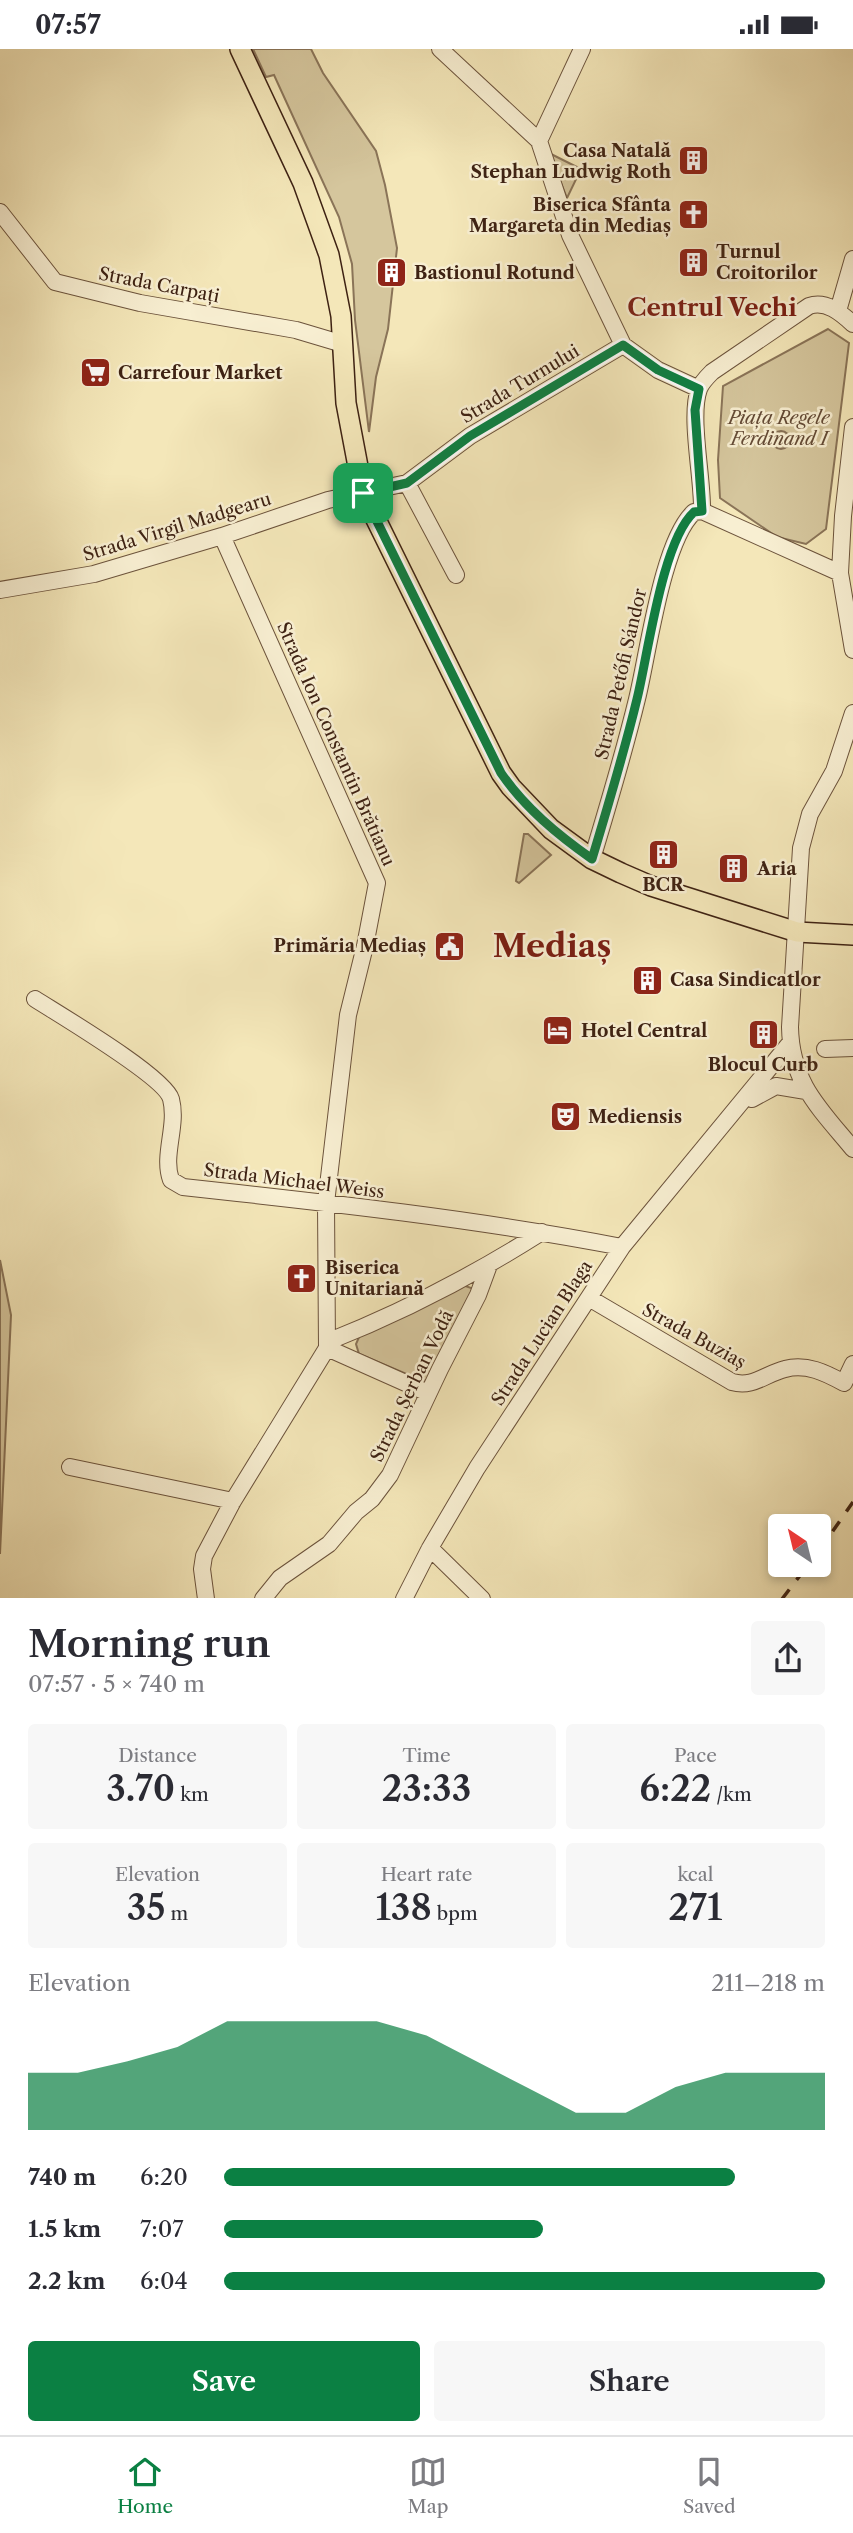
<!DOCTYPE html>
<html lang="en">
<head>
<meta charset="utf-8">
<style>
  body { margin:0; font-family:"Libre Caslon Text",serif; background:#f7f7f7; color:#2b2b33; height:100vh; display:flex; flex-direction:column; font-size:26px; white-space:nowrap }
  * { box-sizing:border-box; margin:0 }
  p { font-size:23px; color:#7c7c81 }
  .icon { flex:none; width:38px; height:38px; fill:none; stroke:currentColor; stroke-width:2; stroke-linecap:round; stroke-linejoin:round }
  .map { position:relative; height:1549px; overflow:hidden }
  .sheet { display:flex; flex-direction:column; background:#fff; flex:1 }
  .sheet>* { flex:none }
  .needle { width:46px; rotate:325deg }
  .controls { position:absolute; left:768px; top:1465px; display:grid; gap:14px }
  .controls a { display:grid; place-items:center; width:63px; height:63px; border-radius:7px; background:#fff; box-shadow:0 4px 10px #0003; font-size:35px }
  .pin { position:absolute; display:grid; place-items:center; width:60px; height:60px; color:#fff; margin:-30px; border-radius:14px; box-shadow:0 4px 10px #0006 }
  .round { display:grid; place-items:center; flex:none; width:74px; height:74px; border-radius:7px; background:#f7f7f7 }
  .headline { display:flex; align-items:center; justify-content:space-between; height:119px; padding:0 28px }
  h1 { font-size:38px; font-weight:600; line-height:52px }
  .metrics { display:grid; grid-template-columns:repeat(3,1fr); gap:10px; height:119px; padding:7px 28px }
  .metrics div { display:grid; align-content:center; border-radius:7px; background:#f7f7f7; text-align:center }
  .metrics b { font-size:35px; font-weight:600 }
  .metrics small { font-size:19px; font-weight:400 }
  .metrics p { font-size:19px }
  .chart { height:196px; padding:14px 28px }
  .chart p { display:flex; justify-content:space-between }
  .chart svg { width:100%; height:126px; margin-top:7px; fill:#0b8043; opacity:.7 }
  .cta { display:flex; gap:14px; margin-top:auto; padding:14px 28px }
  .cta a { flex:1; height:80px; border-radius:7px; background:#0b8043; color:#fff; font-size:28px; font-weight:600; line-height:80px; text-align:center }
  .cta a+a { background:#f7f7f7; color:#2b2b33 }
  ul { padding:0 28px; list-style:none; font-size:23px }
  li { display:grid; grid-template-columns:112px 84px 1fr; align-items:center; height:52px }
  li i { height:18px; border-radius:9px; background:#0b8043 }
  .status { display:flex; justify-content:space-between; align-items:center; height:49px; padding:0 35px; background:#fff; direction:ltr }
  .status svg { height:19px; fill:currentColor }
  .tabs { display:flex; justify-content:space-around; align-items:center; height:98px; border-top:2px solid #e1e1e2; background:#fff; font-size:19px; color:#7c7c81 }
  .tabs a { display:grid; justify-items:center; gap:4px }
  .tabs .active { color:#0b8043 }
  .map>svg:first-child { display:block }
  .green { fill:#d5c69d; stroke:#8a7458; stroke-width:2 }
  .water { fill:#b6a481; stroke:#867055; stroke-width:2 }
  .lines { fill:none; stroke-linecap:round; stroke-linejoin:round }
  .minor-casing { stroke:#6c533c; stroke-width:18 }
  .major-casing { stroke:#3e2213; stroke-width:22 }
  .minor { stroke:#f8efd2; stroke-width:16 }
  .major { stroke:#f4e7b9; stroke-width:19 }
  .rail { stroke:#3e2213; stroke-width:3.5; stroke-dasharray:12 12; stroke-linecap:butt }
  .route-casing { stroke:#fff; stroke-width:14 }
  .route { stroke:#0b8043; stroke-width:9 }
  .labels { text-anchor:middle; stroke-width:5; stroke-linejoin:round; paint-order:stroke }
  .poi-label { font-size:18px; font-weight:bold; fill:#3e2213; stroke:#f8efd2; text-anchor:start }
  .street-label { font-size:18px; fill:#3e2213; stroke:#f8efd2 }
  .park-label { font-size:18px; font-style:italic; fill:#644b36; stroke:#f8efd2 }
  .district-label { font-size:24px; font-weight:bold; fill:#7a1f14; stroke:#f8efd2 }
  .town-label { font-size:32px; font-weight:bold; fill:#7a1f14; stroke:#f8efd2 }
</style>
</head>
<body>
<div class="status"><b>07:57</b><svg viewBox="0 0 49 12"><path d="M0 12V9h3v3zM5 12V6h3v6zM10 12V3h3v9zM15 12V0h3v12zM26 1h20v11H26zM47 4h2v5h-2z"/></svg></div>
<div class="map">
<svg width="853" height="1550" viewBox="0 0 853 1550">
  <rect width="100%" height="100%" fill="#f4e7b9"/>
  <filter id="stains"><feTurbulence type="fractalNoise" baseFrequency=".00286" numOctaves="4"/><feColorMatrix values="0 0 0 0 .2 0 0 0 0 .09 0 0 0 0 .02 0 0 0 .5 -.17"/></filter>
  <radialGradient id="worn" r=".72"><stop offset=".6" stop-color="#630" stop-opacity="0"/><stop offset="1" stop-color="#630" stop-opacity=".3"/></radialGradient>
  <path class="green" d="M253 0H311L323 24 376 102 385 136 397 199 388 280 376 328 369 383 355 271 352 215 339 168 274 26 266 28Z
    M549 104 581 120 567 149Z
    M828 280 849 294 826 480 806 495 777 488 720 449 718 411 723 337Z
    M524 785H528L551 806 519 834 516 832Z
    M0 1211 11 1266 0 1505Z
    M457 1234 474 1240 433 1329 423 1332 359 1305 356 1295 363 1279Z"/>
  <path class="water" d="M772 391a9 9 0 1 1 18 0a9 9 0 1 1-18 0Z"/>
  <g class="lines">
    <defs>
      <path id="minor" d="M440 0 539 92 570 186 623 296 658 321 699 340
        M539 92 582 0
        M0 163 55 233 140 254 296 281 343 295
        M838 262 853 210
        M853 378 843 467 840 524 853 601
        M407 434 456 526
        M702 462C703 430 689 368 699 340 701 334 707 328 712 323L809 257C826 251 841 264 853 275
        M702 462 840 524
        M0 541 94 525 222 487 328 451 407 434 470 387 623 296
        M853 664 834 722 810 765 801 799 790 978C791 1034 820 1060 853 1100
        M592 810C608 757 624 704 637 650 648 606 662 492 694 463L702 462
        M35 950C60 966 165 1028 171 1050 178 1077 162 1106 171 1131L183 1138C330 1154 477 1170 622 1198
        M825 1000 853 999
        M752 1050 776 1037 806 1042
        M589 1249 732 1333C753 1339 765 1325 785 1320 806 1314 826 1324 844 1334L853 1315
        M327 1293C403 1263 474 1226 542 1183
        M327 1299 428 1344
        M70 1418 233 1452
        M430 1499 482 1550
        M206 1550 202 1520 204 1507 233 1452 327 1299 326 1154 348 966 365 897 377 834 222 487
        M263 1550 280 1529 329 1495 356 1463 372 1450 390 1426 440 1320 478 1246 489 1216
        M404 1550 430 1499 477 1419 622 1198 790 994"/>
      <path id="major" d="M240 0 303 134 329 206 341 267 346 354 363 444 501 724 511 738 551 780 592 810 621 824 651 837 797 883 853 886"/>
    </defs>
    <use href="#minor" class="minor-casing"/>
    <use href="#major" class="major-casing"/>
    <use href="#minor" class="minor"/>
    <use href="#major" class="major"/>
    <path class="rail" d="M819 1502 853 1453
      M782 1550 808 1516"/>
  </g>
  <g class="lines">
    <defs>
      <path id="route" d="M623 296 658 321 699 340 695 361 702 462 694 463C662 492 648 606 637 650 624 704 608 757 592 810 558 786 525 759 501 724L363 444 407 434 470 387Z"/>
    </defs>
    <use href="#route" class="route-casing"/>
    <use href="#route" class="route"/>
  </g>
  <defs>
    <symbol id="building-square" viewBox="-11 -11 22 22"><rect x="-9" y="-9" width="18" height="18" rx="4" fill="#8f2418" stroke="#f8efd2"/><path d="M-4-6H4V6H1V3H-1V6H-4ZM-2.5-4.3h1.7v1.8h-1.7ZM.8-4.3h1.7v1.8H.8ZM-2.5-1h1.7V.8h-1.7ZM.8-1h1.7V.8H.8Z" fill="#fff"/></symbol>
    <symbol id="church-square" viewBox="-11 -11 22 22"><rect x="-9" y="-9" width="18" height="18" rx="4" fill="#8f2418" stroke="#f8efd2"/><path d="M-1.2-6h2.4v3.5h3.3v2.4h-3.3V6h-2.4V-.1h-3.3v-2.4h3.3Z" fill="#fff"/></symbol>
    <symbol id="supermarket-square" viewBox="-11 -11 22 22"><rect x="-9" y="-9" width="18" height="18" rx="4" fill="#8f2418" stroke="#f8efd2"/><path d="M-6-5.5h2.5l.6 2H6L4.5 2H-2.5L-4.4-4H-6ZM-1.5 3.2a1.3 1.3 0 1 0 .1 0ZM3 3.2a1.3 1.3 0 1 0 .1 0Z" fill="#fff"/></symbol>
    <symbol id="civic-square" viewBox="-11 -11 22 22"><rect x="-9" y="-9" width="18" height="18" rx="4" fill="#8f2418" stroke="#f8efd2"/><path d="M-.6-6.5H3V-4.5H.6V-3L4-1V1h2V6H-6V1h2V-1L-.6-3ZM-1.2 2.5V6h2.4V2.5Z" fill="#fff"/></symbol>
    <symbol id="hotel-square" viewBox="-11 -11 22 22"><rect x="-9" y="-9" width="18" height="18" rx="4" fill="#8f2418" stroke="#f8efd2"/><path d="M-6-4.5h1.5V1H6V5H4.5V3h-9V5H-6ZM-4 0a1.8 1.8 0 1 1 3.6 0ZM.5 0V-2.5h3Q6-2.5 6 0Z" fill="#fff"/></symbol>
    <symbol id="theatre-square" viewBox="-11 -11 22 22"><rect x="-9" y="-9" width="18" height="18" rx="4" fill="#8f2418" stroke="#f8efd2"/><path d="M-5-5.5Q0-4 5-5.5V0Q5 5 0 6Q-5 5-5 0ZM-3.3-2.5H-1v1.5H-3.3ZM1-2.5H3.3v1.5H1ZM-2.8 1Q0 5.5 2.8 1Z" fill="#fff"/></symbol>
  </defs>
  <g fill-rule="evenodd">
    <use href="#building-square" x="676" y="94" width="35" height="35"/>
    <use href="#church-square" x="676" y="148" width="35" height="35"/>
    <use href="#building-square" x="676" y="196" width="35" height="35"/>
    <use href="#building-square" x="374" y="206" width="35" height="35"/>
    <use href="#supermarket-square" x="78" y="306" width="35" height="35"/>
    <use href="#building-square" x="646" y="788" width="35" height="35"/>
    <use href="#building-square" x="716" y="802" width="35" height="35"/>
    <use href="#civic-square" x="432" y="880" width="35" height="35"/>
    <use href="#building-square" x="630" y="914" width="35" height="35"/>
    <use href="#hotel-square" x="540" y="964" width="35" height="35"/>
    <use href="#building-square" x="746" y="968" width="35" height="35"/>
    <use href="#theatre-square" x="548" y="1050" width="35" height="35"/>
    <use href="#church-square" x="284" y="1212" width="35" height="35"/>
  </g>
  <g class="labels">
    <g class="poi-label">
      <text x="671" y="108" text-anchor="end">Casa Natală<tspan x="671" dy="21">Stephan Ludwig Roth</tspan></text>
      <text x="671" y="162" text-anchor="end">Biserica Sfânta<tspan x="671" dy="21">Margareta din Mediaș</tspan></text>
      <text x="716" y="209">Turnul<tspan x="716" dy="21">Croitorilor</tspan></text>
      <text x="414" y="230">Bastionul Rotund</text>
      <text x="118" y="330">Carrefour Market</text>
      <text x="757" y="826">Aria</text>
      <text x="663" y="842" text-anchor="middle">BCR</text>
      <text x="426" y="903" text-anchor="end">Primăria Mediaș</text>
      <text x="670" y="937">Casa Sindicatlor</text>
      <text x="581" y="988">Hotel Central</text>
      <text x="763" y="1022" text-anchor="middle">Blocul Curb</text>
      <text x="588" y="1074">Mediensis</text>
      <text x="325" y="1225">Biserica<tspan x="325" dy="21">Unitariană</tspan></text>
    </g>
    <g class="street-label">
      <text transform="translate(159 236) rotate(11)" y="6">Strada Carpați</text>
      <text transform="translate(520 335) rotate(-31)" y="6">Strada Turnului</text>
      <text transform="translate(177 478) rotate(-17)" y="6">Strada Virgil Madgearu</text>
      <text transform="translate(621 625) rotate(-77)" y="6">Strada Petőfi Sándor</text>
      <text transform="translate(336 695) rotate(66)" y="6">Strada Ion Constantin Brătianu</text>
      <text transform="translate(294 1132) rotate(7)" y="6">Strada Michael Weiss</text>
      <text transform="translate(542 1284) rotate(-57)" y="6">Strada Lucian Blaga</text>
      <text transform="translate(694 1287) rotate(29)" y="6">Strada Buziaș</text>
      <text transform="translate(412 1337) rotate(-64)" y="6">Strada Șerban Vodă</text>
    </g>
    <g class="park-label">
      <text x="779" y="375">Piața Regele<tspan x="779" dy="21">Ferdinand I</tspan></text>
    </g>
    <g class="district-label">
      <text x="712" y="267">Centrul Vechi</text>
    </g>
    <g class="town-label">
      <text x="552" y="908">Mediaș</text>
    </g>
  </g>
  <rect width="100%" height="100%" filter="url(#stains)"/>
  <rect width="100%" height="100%" fill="url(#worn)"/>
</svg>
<div class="controls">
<a><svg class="needle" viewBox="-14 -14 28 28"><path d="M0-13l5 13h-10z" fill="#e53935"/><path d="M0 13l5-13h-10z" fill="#7c7c81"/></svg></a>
</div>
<div class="pin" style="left:363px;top:444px;background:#1e9e55"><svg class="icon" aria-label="arrive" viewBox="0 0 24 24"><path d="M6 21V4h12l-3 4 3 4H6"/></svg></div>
</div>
<section class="sheet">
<div class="headline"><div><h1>Morning run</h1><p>07:57 · 5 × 740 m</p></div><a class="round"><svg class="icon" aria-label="share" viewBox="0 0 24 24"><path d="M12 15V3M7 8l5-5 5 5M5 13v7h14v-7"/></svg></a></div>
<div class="metrics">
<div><p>Distance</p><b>3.70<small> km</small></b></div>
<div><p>Time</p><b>23:33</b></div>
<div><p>Pace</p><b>6:22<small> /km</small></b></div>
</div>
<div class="metrics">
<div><p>Elevation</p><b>35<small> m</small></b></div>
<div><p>Heart rate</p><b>138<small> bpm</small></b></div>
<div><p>kcal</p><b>271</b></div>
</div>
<div class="chart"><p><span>Elevation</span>211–218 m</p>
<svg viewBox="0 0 160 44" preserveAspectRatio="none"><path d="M0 44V24L10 24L20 20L30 15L40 6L50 6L60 6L70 6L80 11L90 20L100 29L110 38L120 38L130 29L140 24L150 24L160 24V44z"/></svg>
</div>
<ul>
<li><b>740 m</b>6:20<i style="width:85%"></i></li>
<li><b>1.5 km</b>7:07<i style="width:53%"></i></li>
<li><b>2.2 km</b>6:04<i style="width:100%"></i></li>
</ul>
<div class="cta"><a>Save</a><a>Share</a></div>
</section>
<nav class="tabs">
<a class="active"><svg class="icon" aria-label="home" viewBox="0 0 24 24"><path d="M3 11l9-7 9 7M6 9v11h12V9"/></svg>Home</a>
<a><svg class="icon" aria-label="map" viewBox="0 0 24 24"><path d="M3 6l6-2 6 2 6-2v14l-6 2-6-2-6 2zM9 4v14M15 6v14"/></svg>Map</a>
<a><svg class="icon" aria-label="saved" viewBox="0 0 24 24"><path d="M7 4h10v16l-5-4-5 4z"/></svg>Saved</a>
</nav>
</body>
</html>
